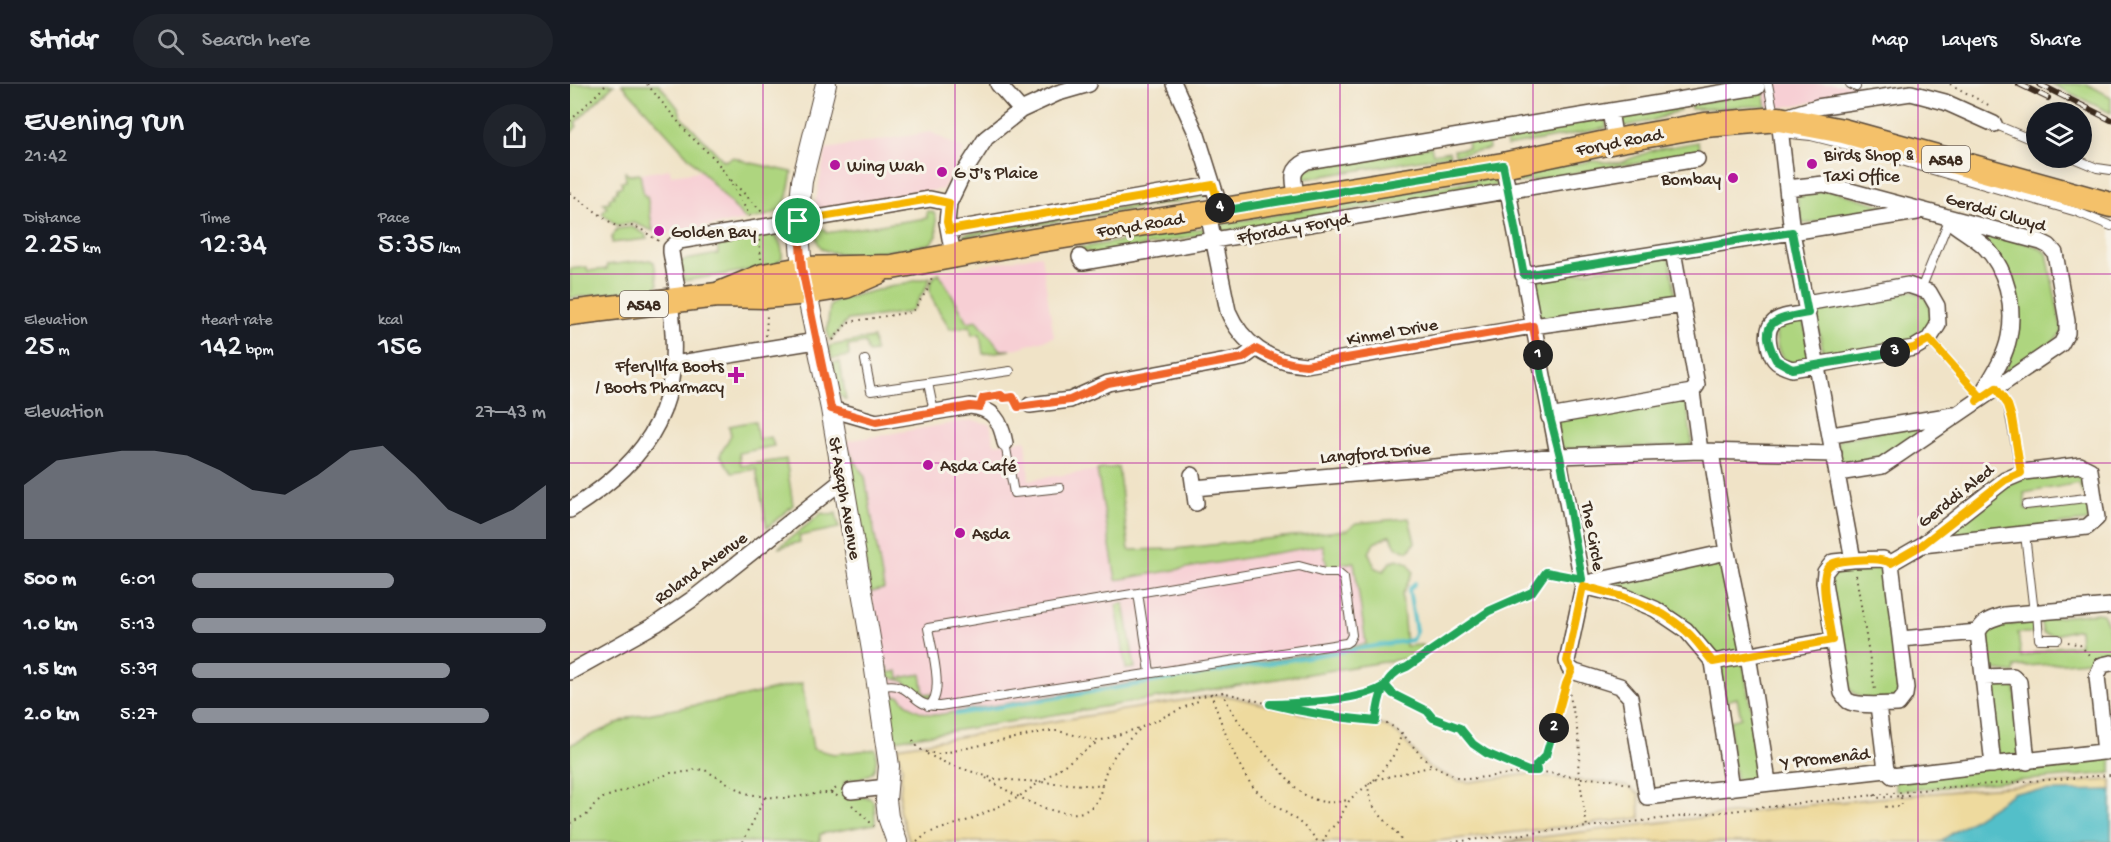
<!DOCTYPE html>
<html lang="en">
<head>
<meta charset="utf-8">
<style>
  body { margin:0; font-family:"Gochi Hand",sans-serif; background:#20242c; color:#f1f3f6; height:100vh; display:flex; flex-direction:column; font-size:22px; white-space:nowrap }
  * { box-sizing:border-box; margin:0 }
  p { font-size:20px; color:#9ea1a6 }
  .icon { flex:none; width:33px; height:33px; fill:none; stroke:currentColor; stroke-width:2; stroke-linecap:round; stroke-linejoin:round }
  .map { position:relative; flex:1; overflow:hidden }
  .drawer { display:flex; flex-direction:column; background:#171b24; width:570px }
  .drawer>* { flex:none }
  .fabs { position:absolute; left:1456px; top:18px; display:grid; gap:12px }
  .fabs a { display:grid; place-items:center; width:66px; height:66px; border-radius:50%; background:#171b24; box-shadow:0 3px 15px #0003; font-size:30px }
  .pin { position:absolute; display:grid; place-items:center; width:51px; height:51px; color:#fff; margin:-26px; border:3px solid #fff; border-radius:50%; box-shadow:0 2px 6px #0007 }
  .km { position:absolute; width:30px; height:30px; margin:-15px; border-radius:50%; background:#222; color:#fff; font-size:16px; line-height:30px; text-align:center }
  .round { display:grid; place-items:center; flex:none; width:63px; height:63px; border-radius:32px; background:#20242c }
  .summary { display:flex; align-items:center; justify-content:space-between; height:102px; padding:0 24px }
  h1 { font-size:33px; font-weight:600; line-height:45px }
  .metrics { display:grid; grid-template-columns:repeat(3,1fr); gap:9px; height:102px; padding:6px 24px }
  .metrics div { display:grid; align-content:center }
  .metrics b { font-size:30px; font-weight:600 }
  .metrics small { font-size:16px; font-weight:400 }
  .metrics p { font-size:16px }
  .chart { height:168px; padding:12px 24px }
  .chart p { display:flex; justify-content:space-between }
  .chart svg { width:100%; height:108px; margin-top:6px; fill:#8c9099; opacity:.7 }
  ul { padding:0 24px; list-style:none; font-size:20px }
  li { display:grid; grid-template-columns:96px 72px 1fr; align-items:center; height:45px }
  li i { height:15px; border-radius:8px; background:#8c9099 }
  header { display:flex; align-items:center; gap:36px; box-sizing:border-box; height:84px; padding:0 30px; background:#171b24; border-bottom:2px solid #363941 }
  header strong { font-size:28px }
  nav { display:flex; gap:33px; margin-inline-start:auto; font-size:21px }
  .search { width:420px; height:54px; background:#20242c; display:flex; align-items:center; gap:15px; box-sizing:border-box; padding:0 21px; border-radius:33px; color:#9ea1a6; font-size:22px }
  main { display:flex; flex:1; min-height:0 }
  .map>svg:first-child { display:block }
  .built { fill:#f7cfd4 }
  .green { fill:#aed57f; stroke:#74804e; stroke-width:1.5 }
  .sand { fill:#eeda9e; stroke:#94825e; stroke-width:1.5 }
  .water { fill:#52bfc9; stroke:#467474; stroke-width:1.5 }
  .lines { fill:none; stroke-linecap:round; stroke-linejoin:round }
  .stream { stroke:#52bfc9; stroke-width:4 }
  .service-casing { stroke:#564637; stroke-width:10 }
  .minor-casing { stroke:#564637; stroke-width:18 }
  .tertiary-casing { stroke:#564637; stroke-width:22 }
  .primary-casing { stroke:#564637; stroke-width:27 }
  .path { stroke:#564637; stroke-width:2; stroke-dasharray:1.5 4.5; stroke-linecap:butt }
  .service { stroke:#fff; stroke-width:8 }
  .minor { stroke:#fff; stroke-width:15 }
  .tertiary { stroke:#fff; stroke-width:20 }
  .primary { stroke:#f4c16a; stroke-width:24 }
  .rail-casing { stroke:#3b2a1e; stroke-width:6 }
  .rail { stroke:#f7f3e8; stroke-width:4; stroke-dasharray:11; stroke-linecap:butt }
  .split-1-casing { stroke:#fff; stroke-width:12 }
  .split-2-casing { stroke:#fff; stroke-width:12 }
  .split-3-casing { stroke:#fff; stroke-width:12 }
  .split-4-casing { stroke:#fff; stroke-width:12 }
  .split-5-casing { stroke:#fff; stroke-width:12 }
  .split-1 { stroke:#f0652b; stroke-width:8 }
  .split-2 { stroke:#22a559; stroke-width:8 }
  .split-3 { stroke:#f5b400; stroke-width:8 }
  .split-4 { stroke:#22a559; stroke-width:8 }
  .split-5 { stroke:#f5b400; stroke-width:8 }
  .grid { fill:none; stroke:#b5179e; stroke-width:1.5; stroke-opacity:0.55 }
  .poi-dot { fill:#b5179e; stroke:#f7f3e8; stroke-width:2 }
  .labels { text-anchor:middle; stroke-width:6; stroke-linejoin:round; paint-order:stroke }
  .shield { fill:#f7f3e8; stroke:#73665b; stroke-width:1.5 }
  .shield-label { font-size:16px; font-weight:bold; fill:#3b2a1e }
  .street-label { font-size:18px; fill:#3b2a1e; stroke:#f7f3e8 }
  .poi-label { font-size:18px; fill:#3b2a1e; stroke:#f7f3e8; text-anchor:start }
</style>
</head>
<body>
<header>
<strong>Stridr</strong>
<div class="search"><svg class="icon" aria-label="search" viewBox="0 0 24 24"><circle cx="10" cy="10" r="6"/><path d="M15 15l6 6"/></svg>Search here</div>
<nav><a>Map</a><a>Layers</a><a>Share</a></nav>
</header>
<main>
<section class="drawer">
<div class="summary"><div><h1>Evening run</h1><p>21:42</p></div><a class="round"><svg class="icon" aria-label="share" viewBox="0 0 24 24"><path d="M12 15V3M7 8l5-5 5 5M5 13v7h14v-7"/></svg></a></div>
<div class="metrics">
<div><p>Distance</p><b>2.25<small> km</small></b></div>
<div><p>Time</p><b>12:34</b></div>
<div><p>Pace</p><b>5:35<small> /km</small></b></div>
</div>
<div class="metrics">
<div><p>Elevation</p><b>25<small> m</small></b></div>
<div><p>Heart rate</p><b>142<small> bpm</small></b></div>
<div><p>kcal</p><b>156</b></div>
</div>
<div class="chart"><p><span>Elevation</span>27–43 m</p>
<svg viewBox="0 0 160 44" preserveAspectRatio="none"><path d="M0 44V22L10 12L20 10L30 8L40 8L50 10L60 16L70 24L80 26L90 18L100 8L110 6L120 18L130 32L140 38L150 32L160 22V44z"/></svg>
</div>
<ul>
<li><b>500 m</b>6:01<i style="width:57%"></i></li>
<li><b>1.0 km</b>5:13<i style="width:100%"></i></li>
<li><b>1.5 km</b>5:39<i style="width:73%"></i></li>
<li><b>2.0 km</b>5:27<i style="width:84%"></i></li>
</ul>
</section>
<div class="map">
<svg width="1541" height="758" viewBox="0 0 1541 758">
  <rect width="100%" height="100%" fill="#f7f3e8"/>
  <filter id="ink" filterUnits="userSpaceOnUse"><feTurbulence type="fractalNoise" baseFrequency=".0167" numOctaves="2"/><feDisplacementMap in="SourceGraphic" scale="12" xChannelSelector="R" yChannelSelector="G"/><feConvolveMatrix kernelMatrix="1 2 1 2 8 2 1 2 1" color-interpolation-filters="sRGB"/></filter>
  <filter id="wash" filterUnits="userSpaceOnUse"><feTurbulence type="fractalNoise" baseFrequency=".008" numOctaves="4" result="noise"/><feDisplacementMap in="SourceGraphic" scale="24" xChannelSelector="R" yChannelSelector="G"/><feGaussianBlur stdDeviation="1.35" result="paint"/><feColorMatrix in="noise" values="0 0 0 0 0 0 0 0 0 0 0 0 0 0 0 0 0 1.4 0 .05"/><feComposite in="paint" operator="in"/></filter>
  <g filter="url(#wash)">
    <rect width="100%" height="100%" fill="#f0e3c7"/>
    <path class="built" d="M1193 0H1286L1302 8 1208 24 1197 23Z
      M361 48 394 66 373 105 244 126 256 65Z
      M100 85 101 91 130 87 176 136 84 152 77 113H74L70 90Z
      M471 171 484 253 441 266H431L407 237 398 239 369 189Z
      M402 336 420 340 424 360 456 356 459 396 527 386 546 496 753 460 784 478 796 560 322 638 276 357Z"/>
    <path class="green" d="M0 0H44L5 39 7 42 0 50Z
      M52 0H89L109 25 111 32 154 77 164 73 177 78 222 88C214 127 218 128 176 136Z
      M1482 0H1517L1541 13V29Z
      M1194 8 1197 23C1174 20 1146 26 1121 25V22L1110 23V26L1081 37 1050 43 1047 36 1053 31Z
      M1031 33 1036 37V44L937 62 935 50Z
      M917 52 919 65 885 71 884 66 898 64 897 56Z
      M1128 58 1130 69 947 99 942 91 1022 77 1047 79 1057 77V76L1084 66Z
      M861 62 863 70 879 67 880 71 728 96 729 90 737 84Z
      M55 88 59 91 70 90 74 112H77L83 147 64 139 47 141 32 130 37 123 33 119 40 118 39 114 44 113 43 109 47 108V104L52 102 51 98 56 97Z
      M929 92V101L651 148 648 143 653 140Z
      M1261 106 1318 123 1315 126 1234 140 1232 137 1226 110Z
      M639 108 635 113 394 153V150Z
      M357 127 363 128 366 133 367 152 360 160C331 164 279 178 252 165 247 159 244 151 249 145H255L256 149 357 134Z
      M62 143 75 150 77 155 42 159V153L47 145Z
      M634 144 635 150 521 173 519 167 502 170V165Z
      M1399 144 1466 162 1477 169 1492 248 1481 260 1433 290 1441 271 1446 210Z
      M198 147C209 154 213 161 212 174L204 182 114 197 110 177 148 170 147 157Z
      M1096 173 1100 177 1106 214 967 238 962 197Z
      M80 176 84 178 88 200 86 204 0 214V185L17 183 18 187 37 185V181Z
      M369 189 398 238 407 236 431 266H441L413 270 410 250 402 251 400 242 380 245C372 228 346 204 369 189Z
      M360 193 356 204 342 226 339 228 278 236 260 257 257 246 260 222 267 216Z
      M1341 207 1356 214 1365 237 1347 258 1262 275 1254 272 1246 231 1245 225 1248 222Z
      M1233 235 1242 276C1236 277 1228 280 1222 279 1206 275 1205 255 1207 243Z
      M303 254 305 268 298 269 295 259 278 262 279 272 262 275 259 262Z
      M270 278 276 316C262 309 264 293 262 279Z
      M1116 315 1122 359 1118 362 995 365 990 361 987 335Z
      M185 337 188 355 201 353 204 362 169 369 171 382 216 375 223 421 197 444 186 385 162 389 150 371 161 351 159 342Z
      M1360 338 1361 344 1308 379 1281 385 1271 380 1268 358 1271 355Z
      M278 366 295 393 314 505 300 508Z
      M548 383 559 466 605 465 777 446 786 439 839 434 845 458 839 467 827 464 820 451 804 459 799 469 805 484 814 487 820 478 827 475 838 479 843 488 832 511 836 562 852 561 855 565 853 570 845 573 325 656 318 611 330 612C340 625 350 629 367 631L796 560 784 478 757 483 753 461 546 496 527 386Z
      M1501 386 1512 389 1519 401V409H1512L1509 399 1454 409 1456 426 1521 419 1523 425 1517 437 1370 454 1434 402 1458 392Z
      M252 429 261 431 266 429 269 444 229 452 230 458 208 464Z
      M1153 474 1171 558 1169 569 1143 570 1127 551 1026 502Z
      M1306 482 1314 485 1317 492 1329 607 1327 613C1309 618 1286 619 1276 599L1259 500 1263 486 1270 484Z
      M554 519 565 584 556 585 546 521Z
      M1527 529 1533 530C1541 544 1541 558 1541 575L1445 583 1444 589 1416 585 1415 546 1463 536 1464 549H1448L1451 573 1486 563 1510 561 1509 545C1496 547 1485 554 1473 549L1470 535Z
      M1173 578 1192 691 1189 697 1173 699 1166 694 1161 669 1160 637 1171 634 1167 614 1153 618 1150 585 1153 581Z
      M318 583 319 589 328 587 329 594 351 590 354 610 362 609 361 614 350 611 335 598 317 592 313 584Z
      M1420 596H1435L1445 603 1451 670 1428 674Z
      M232 599 243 665 264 670 306 665C309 694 297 692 274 698L278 714C307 711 304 713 305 740L250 750V758H0V661L61 633 171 613Z
      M1541 670V689L1326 707 1324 694Z"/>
    <path class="sand" d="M646 611 663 613 754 635 816 642 829 651 857 682 888 697 900 698 960 690 1002 696 1035 698 1057 702 1069 710 1070 734 859 758H340L329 726 332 682 327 663Z
      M1541 696V758H934C1136 732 1338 707 1541 696Z"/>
    <path class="water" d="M1541 706V758H1369L1445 708Z"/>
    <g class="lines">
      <path class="stream" d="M386 630 842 556 846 547 839 506 845 499"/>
    </g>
  </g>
  <g filter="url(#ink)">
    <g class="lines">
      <defs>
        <path id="service" d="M1198 0 1204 31
          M1280 0 1286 3
          M1424 40 1467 58
          M1211 49 1241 52 1277 61 1507 128 1541 142
          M1503 74 1527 84 1541 86
          M1351 205 1379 136
          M1359 255 1410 312
          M295 276 301 307 440 287
          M358 299 364 328
          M1426 304 1438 321 1451 389
          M435 359 444 409 490 404
          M1456 421 1525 413
          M1455 450 1464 529
          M568 509 580 588
          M1467 528 1469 555H1488
          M308 603C314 602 321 600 327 602 345 607 344 623 370 622L776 559 779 557 782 551 774 494 768 489H755L729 482 358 544C361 562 376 612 358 622"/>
        <path id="minor" d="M428 0 451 26
          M604 0 627 51 651 127
          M1040 27 1045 57
          M933 81 1013 502 997 577 999 584 1005 588 1050 602 1060 613 1077 713 1316 686
          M1217 104 1254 100 1471 158 1479 162 1485 169 1497 237V249L1491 260 1312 382 1268 389
          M727 114C724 96 718 87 737 77L1187 3
          M638 129 658 227C672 260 700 279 736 281L963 242 1113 221
          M1380 137C1391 146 1404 153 1414 162 1437 184 1445 223 1439 253 1435 274 1422 293 1411 311
          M379 146 643 101
          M1103 167 1127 301 1122 308 1130 367
          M383 171 377 138 379 119 393 90 416 54 451 26 488 9 519 0
          M510 173 513 178 1127 75
          M953 191 1347 128
          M109 216 101 168V164L109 157 360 115 379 119
          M1236 219 1338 201 1359 208 1367 222 1368 241 1359 255 1344 264 1222 285C1216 283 1209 281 1205 276 1199 269 1195 248 1202 240 1209 231 1227 231 1238 229
          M104 280 246 257
          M460 321 500 316 538 299 673 274 685 265
          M261 325 306 338 400 322C423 324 431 337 435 359
          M979 333 1122 308
          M1262 351 1383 331
          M1141 368 1157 468 1178 571 1198 698
          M1510 381 1520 386 1527 434 1517 443 1352 461 1435 396 1454 388Z
          M622 391 626 419
          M624 404 989 372 1130 367 1264 370
          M0 426C86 371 114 319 100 218
          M1157 468 1021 498 1013 502 1054 512 1085 525 1116 546 1143 578 1162 704
          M1283 476 1313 475 1321 479 1336 604 1335 611 1328 620C1316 620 1288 623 1278 617 1275 615 1274 611 1272 609L1254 498 1255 488 1263 478 1283 476 1222 148 1209 35 1247 23 1341 9 1375 18 1424 40
          M1321 479 1352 461
          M1331 555 1408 548
          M1143 578 1262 556
          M0 588 86 540 124 514 273 396
          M1414 593 1443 592 1449 598 1457 678
          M1308 621 1316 686
          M1535 668 1527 592 1532 581 1541 579
          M1423 681 1408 548C1414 536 1422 535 1434 531L1541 522
          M1316 686 1322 692 1541 667
          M281 707 317 703"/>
        <path id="tertiary" d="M256 0 232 97 228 137 232 185 261 325 303 572 319 682 316 716 318 733 327 758"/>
        <path id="primary" d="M147 211 193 192 232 185 322 183 463 157 933 81 1045 57 1135 41 1209 35 1273 47 1541 121
          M0 229 147 211 195 212 238 208 276 202 308 188"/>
      </defs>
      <use href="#service" class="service-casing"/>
      <use href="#minor" class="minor-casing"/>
      <use href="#tertiary" class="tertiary-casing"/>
      <use href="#primary" class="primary-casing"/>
      <path class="path" d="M77 0 119 51 145 75 157 92 180 132
        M1380 0 1422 23
        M0 37 37 0
        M161 96 193 129
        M0 109 47 143C70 139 71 147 89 157
        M189 156 191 175
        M196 252 197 231
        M263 256 278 238 342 228 358 205 362 193
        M420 313 431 311 434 314 443 313 447 320
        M1286 491 1305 606
        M1498 558 1510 561 1520 572
        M997 598 1009 655 1010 670 1008 684 1017 743
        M652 608C666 639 690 665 713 689 719 696 725 704 732 709 747 719 763 721 780 715
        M641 609C648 632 671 694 688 708 710 728 729 732 748 758
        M622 614 652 608 735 629 817 639 831 648 853 674 860 680 889 694 898 695 967 687 1010 694 1038 695 1061 701
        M705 620 741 618 808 607 815 601 821 591 828 586 837 583 919 527 962 508 976 488 997 492
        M806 637 808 622 815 601 823 610 857 627 863 635 889 644 903 660 916 669 958 687
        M343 656C349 668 356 668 369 670L478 647H488L529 657 572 643 628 617
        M357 670 378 680 425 695 530 702 532 700C539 673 550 664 570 645
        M967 686 966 681 976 671 981 661 995 603
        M416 694C451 716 525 758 532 700
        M804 696C817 680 829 669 831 648
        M799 699C795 727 821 736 832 758
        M260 709 269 702
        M1304 711 1306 714 1331 712 1332 722 1312 723
        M1331 712 1338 711V707
        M282 721 304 742
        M0 739 18 730 24 721 33 714 101 689 118 688 126 685 135 686 175 709 195 713 217 714 252 709H262L269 713
        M173 758 195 713
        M347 758 358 749 399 736 447 714 529 657
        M753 758 759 746 767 739 780 715 804 696 864 682
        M882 758 1368 704 1541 691"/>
      <use href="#service" class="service"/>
      <use href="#minor" class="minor"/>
      <use href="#tertiary" class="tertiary"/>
      <use href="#primary" class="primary"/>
      <defs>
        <path id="rail" d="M1449 0 1478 14
          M1469 0 1541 36"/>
      </defs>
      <use href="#rail" class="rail-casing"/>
      <use href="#rail" class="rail"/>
    </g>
  </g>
  <g class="lines" filter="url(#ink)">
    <defs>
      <path id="split-1" d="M228 137 232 185 261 325 306 338 400 322 410 323 413 314 431 311 434 314 443 313 448 323 500 316 538 299 673 274 686 265C703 274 717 280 736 281L963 242 968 271"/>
      <path id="split-2" d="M968 271 980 333 990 372 1012 495 976 488 962 508 919 527 837 583C814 590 808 614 806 637 769 634 736 629 700 620 727 619 795 617 815 601L823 610 857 627 863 634 890 644 903 660 916 669 958 687H967L966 681 976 671 984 644"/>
      <path id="split-3" d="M984 644 996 600 1002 586 997 577 1013 502C1049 511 1086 520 1115 546 1126 555 1134 568 1143 578L1262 556C1260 541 1248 493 1258 483 1264 476 1276 477 1284 476 1296 475 1310 474 1321 479L1352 461 1435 396 1451 389 1442 334 1438 321 1426 304 1407 317 1410 312 1359 255 1344 264 1325 268"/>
      <path id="split-4" d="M650 124 651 127 933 81 954 191 1222 148 1238 229C1205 235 1186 237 1206 276L1222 285 1325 268"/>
      <path id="split-5" d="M228 137 360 115 379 119 377 138 379 146 643 101 650 124"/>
    </defs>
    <use href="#split-1" class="split-1-casing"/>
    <use href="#split-2" class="split-2-casing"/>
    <use href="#split-3" class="split-3-casing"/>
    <use href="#split-4" class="split-4-casing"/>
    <use href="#split-5" class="split-5-casing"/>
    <use href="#split-1" class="split-1"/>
    <use href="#split-2" class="split-2"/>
    <use href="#split-3" class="split-3"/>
    <use href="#split-4" class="split-4"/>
    <use href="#split-5" class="split-5"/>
  </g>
  <path class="grid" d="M193 0V758M385 0V758M578 0V758M770 0V758M963 0V758M1156 0V758M1348 0V758M0 190H1541M0 379H1541M0 568H1541"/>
  <g class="poi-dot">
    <circle cx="1242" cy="80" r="6"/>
    <circle cx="265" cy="81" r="6"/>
    <circle cx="372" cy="88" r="6"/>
    <circle cx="1163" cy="94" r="6"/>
    <circle cx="89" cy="147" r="6"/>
    <path d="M163 282h6v6h6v6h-6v6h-6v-6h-6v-6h6z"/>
    <circle cx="358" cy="381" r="6"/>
    <circle cx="390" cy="449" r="6"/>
  </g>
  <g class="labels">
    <g class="shield">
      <rect x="1352" y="62" width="48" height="26" rx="4.5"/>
      <rect x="50" y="207" width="48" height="26" rx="4.5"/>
    </g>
    <g class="shield-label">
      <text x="1376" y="81">A548</text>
      <text x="74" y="226">A548</text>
    </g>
    <g class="street-label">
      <text transform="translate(1049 57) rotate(-11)" y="6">Foryd Road</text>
      <text transform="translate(1426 127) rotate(16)" y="6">Gerddi Clwyd</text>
      <text transform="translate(570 140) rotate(-9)" y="6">Foryd Road</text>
      <text transform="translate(723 143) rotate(-10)" y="6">Ffordd y Foryd</text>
      <text transform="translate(822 247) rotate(-10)" y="6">Kinmel Drive</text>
      <text transform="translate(805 368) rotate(-5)" y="6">Langford Drive</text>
      <text transform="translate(1385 411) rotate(-38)" y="6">Gerddi Aled</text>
      <text transform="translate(276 414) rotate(80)" y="6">St Asaph Avenue</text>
      <text transform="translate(1024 452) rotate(80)" y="6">The Circle</text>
      <text transform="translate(130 483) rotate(-36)" y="6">Roland Avenue</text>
      <text transform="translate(1255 673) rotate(-6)" y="6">Y Promenâd</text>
    </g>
    <g class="poi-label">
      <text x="1254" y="76">Birds Shop &amp;<tspan x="1254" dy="21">Taxi Office</tspan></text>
      <text x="277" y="87">Wing Wah</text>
      <text x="384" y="94">G J's Plaice</text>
      <text x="1151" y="100" text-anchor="end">Bombay</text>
      <text x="101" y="153">Golden Bay</text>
      <text x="154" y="287" text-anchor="end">Fferyllfa Boots<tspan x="154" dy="21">/ Boots Pharmacy</tspan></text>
      <text x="370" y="387">Asda Café</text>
      <text x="402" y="455">Asda</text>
    </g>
  </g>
</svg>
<div class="fabs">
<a><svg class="icon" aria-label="layers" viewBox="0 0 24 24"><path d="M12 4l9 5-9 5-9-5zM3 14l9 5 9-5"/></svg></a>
</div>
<div class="pin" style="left:228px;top:137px;background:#1e9e55"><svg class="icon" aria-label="arrive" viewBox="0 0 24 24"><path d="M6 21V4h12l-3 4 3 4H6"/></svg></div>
<b class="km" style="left:968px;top:271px">1</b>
<b class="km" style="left:984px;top:644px">2</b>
<b class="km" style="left:1325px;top:268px">3</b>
<b class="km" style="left:650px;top:124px">4</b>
</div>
</main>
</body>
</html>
